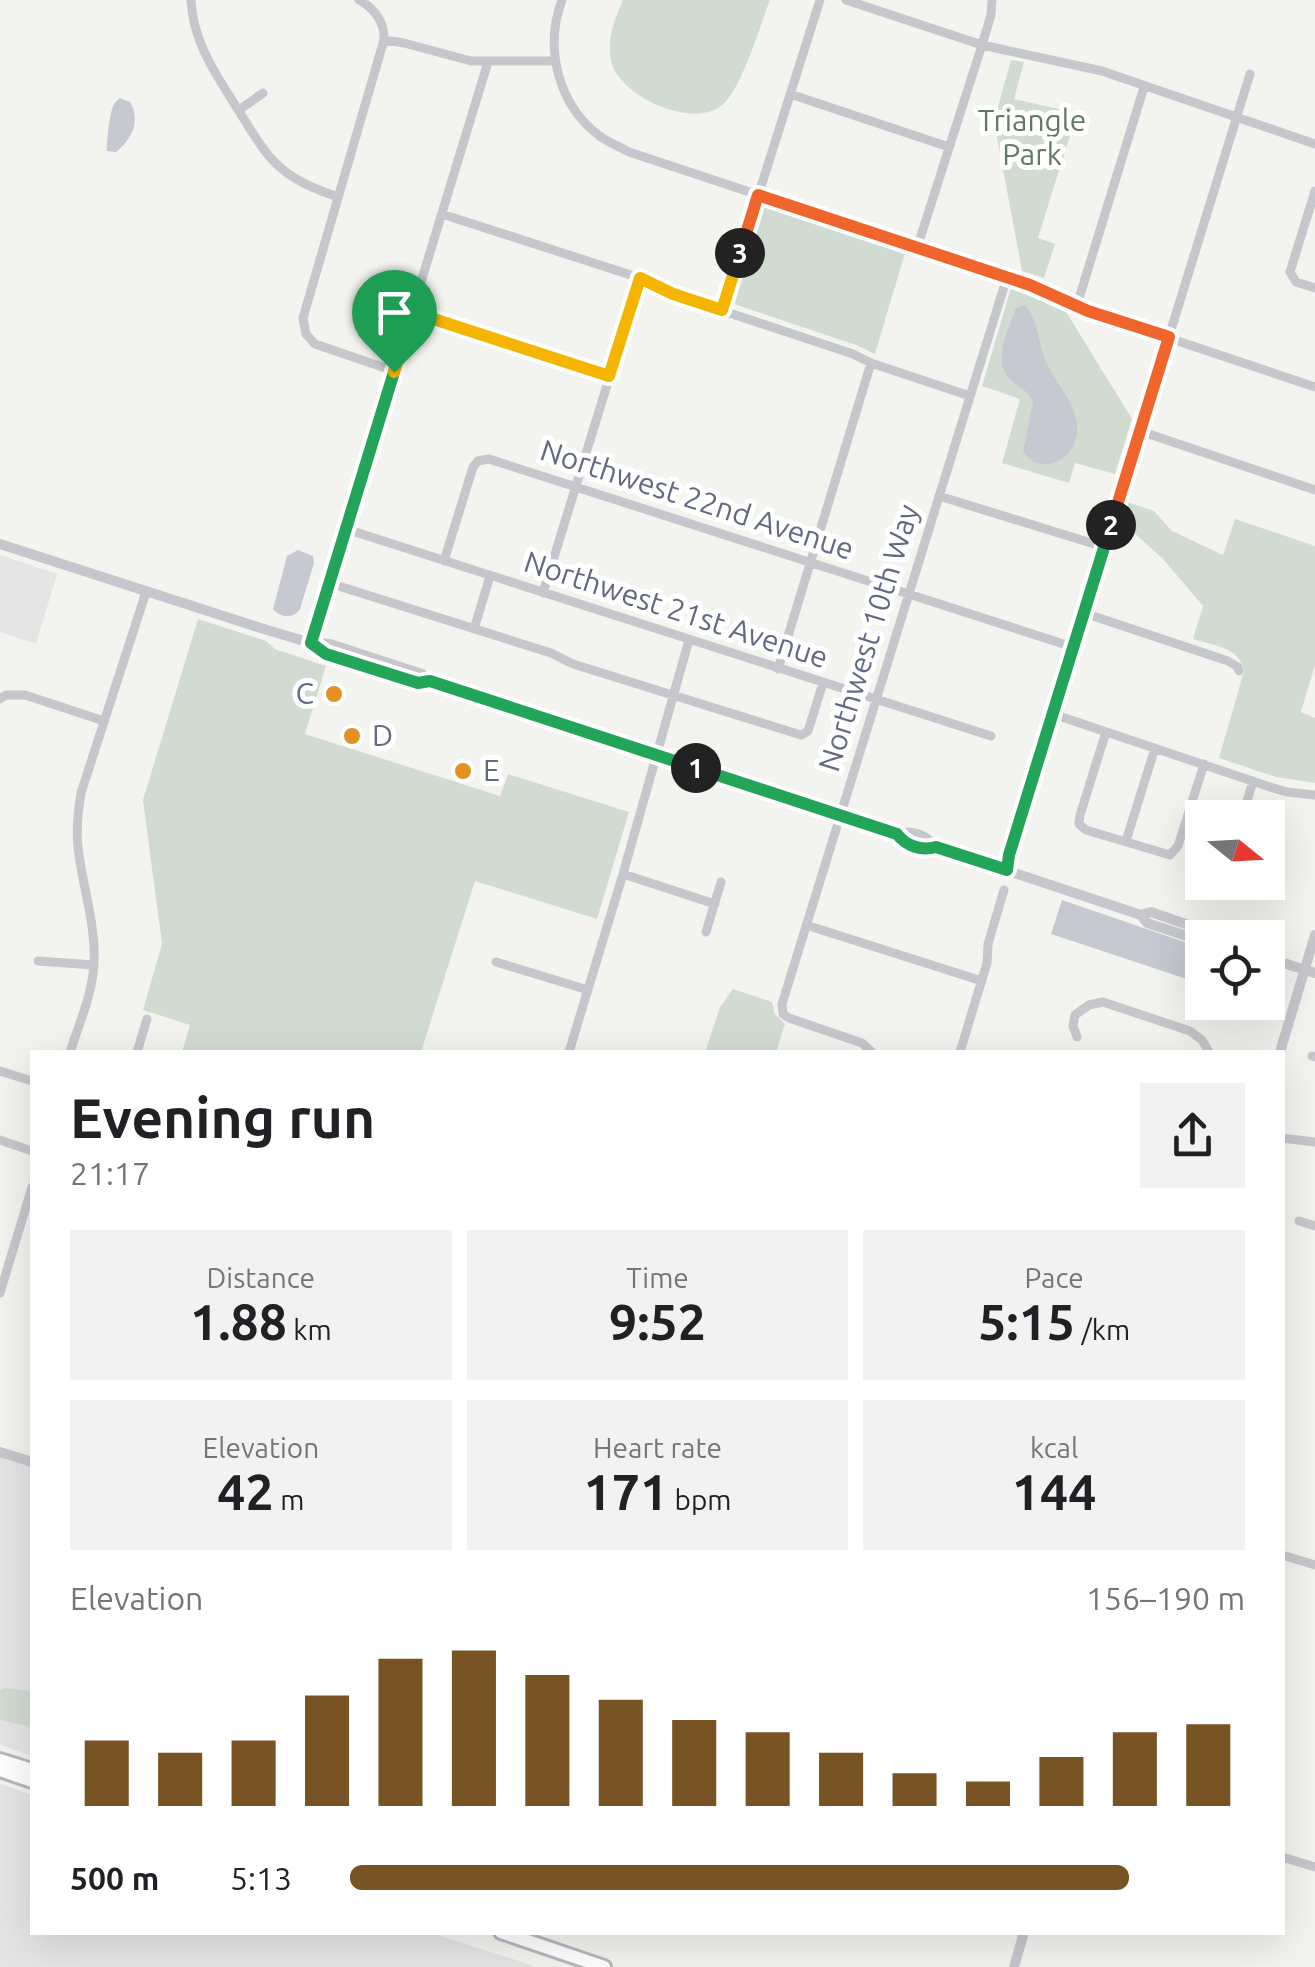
<!DOCTYPE html>
<html lang="en">
<head>
<meta charset="utf-8">
<style>
  body { margin:0; font-family:Ubuntu,sans-serif; background:#f2f2f2; color:#202124; height:100vh; display:flex; flex-direction:column; font-size:38px; white-space:nowrap }
  * { box-sizing:border-box; margin:0 }
  p { font-size:32px; color:#757577 }
  .icon { flex:none; width:55px; height:55px; fill:none; stroke:currentColor; stroke-width:2; stroke-linecap:round; stroke-linejoin:round }
  .map { position:relative; flex:1; overflow:hidden }
  .details { position:absolute; left:30px; top:1050px; width:1255px; height:885px; display:flex; flex-direction:column; background:#fff; border-radius:0px; box-shadow:0 10px 40px #0002 }
  .details>* { flex:none }
  .needle { width:65px; rotate:108deg }
  .fabs { position:absolute; left:1185px; top:800px; display:grid; gap:20px }
  .fabs a { display:grid; place-items:center; width:100px; height:100px; border-radius:0px; background:#fff; box-shadow:0 10px 40px #0002; font-size:50px }
  .pin { position:absolute; display:grid; place-items:center; width:85px; height:85px; color:#fff; margin:-102px -42px; border-radius:50% 50% 50% 0; rotate:-45deg; box-shadow:0 0 10px #0007 }
  .pin .icon { rotate:45deg }
  .km { position:absolute; width:50px; height:50px; margin:-25px; border-radius:50%; background:#222; color:#fff; font-size:28px; line-height:50px; text-align:center }
  .round { display:grid; place-items:center; flex:none; width:105px; height:105px; border-radius:0px; background:#f2f2f2 }
  .headline { display:flex; align-items:center; justify-content:space-between; height:170px; padding:0 40px }
  h1 { font-size:55px; font-weight:700; line-height:75px }
  .stats { display:grid; grid-template-columns:repeat(3,1fr); gap:15px; height:170px; padding:10px 40px }
  .stats div { display:grid; align-content:center; border-radius:0px; background:#f2f2f2; text-align:center }
  .stats b { font-size:50px; font-weight:700 }
  .stats small { font-size:28px; font-weight:400 }
  .stats p { font-size:28px }
  .chart { height:280px; padding:20px 40px }
  .chart p { display:flex; justify-content:space-between }
  .chart svg { width:100%; height:180px; margin-top:10px; stroke:#785323; stroke-width:6 }
  ul { padding:0 40px; list-style:none; font-size:32px }
  li { display:grid; grid-template-columns:160px 120px 1fr; align-items:center; height:75px }
  li i { height:25px; border-radius:12px; background:#785323 }
  .map>svg:first-child { display:block }
  .built { fill:#e4e5e4 }
  .green { fill:#d2dbd2 }
  .water { fill:#c6c9d2 }
  .lines { fill:none; stroke-linecap:round; stroke-linejoin:round }
  .primary-casing { stroke:#b6b8bd; stroke-width:18 }
  .minor { stroke:#c6c7cc; stroke-width:9 }
  .tertiary { stroke:#c6c7cc; stroke-width:10 }
  .primary { stroke:#fff; stroke-width:12 }
  .split-1-casing { stroke:#fff; stroke-width:20 }
  .split-2-casing { stroke:#fff; stroke-width:20 }
  .split-3-casing { stroke:#fff; stroke-width:20 }
  .split-4-casing { stroke:#fff; stroke-width:20 }
  .split-1 { stroke:#22a559; stroke-width:12 }
  .split-2 { stroke:#22a559; stroke-width:12 }
  .split-3 { stroke:#f0652b; stroke-width:12 }
  .split-4 { stroke:#f5b400; stroke-width:12 }
  .poi-dot { fill:#e49121; stroke:#fff; stroke-width:4 }
  .labels { text-anchor:middle; stroke-width:10; stroke-linejoin:round; paint-order:stroke }
  .park-label { font-size:30px; fill:#627965; stroke:#fff }
  .street-label { font-size:30px; fill:#636982; stroke:#fff }
  .poi-label { font-size:30px; fill:#636982; stroke:#fff; text-anchor:start }
</style>
</head>
<body>
<div class="map">
<svg width="1315" height="1967" viewBox="0 0 1315 1967">
  <rect width="100%" height="100%" fill="#f3f4f0"/>
  <path class="built" d="M0 555 57 574 36 644 0 632Z
    M0 1448 32 1459V1756L0 1745Z
    M0 1784 32 1795V1932L432 1933 537 1967H0Z"/>
  <path class="green" d="M623 0H770C760 26 741 91 721 106 691 129 619 96 611 61 606 40 615 18 623 0Z
    M1011 60 1024 62 1014 99 1077 113 1038 238 1055 244 1044 278 1022 271 994 121Z
    M765 207 905 253 875 354 856 345 734 304 733 300 761 210Z
    M1011 288 1065 310 1132 419 1115 474 1075 463 1069 483 1002 463 1020 399 982 386Z
    M1127 502 1154 511 1172 531 1223 555 1235 519 1315 546V665L1301 712 1315 718V783L1276 777 1219 758 1244 671C1241 648 1212 645 1193 639L1203 606 1163 559 1121 521Z
    M198 619 266 641 275 649 326 666 305 734 500 796 508 774 629 812 597 919 475 881 421 1052H182L190 1025 143 1010 162 944 143 800Z
    M733 989 772 1002 775 1014 785 1024 776 1052H705L720 1007Z
    M4 1688 32 1691V1727L0 1720V1690Z"/>
  <path class="water" d="M120 98 130 102C141 121 132 139 116 152L107 151C106 144 110 110 114 104 115 102 118 100 120 98Z
    M1025 305C1038 320 1038 339 1044 357 1055 387 1093 416 1070 451 1066 456 1058 462 1051 464 1039 466 1030 461 1023 452L1033 402C1028 390 1019 388 1010 379 991 362 1009 328 1016 308Z
    M298 550 313 556 314 563 300 609C294 619 280 618 273 609L287 556Z
    M1062 900 1202 948V984L1051 934Z"/>
  <g class="lines">
    <defs>
      <path id="primary" d="M0 1760 32 1770
        M0 1770 32 1781
        M501 1932 604 1967"/>
    </defs>
    <use href="#primary" class="primary-casing"/>
    <path class="minor" d="M191 0C193 44 218 77 240 113 253 133 264 154 282 169 299 183 318 190 338 197
      M359 0C374 8 385 22 384 40L404 43 471 61H554
      M562 0C544 48 558 106 601 137 610 143 620 147 629 152L1030 285 1088 311 1315 387
      M846 0 982 45 1102 71 1315 144
      M384 40 303 318 306 334 315 344 394 371
      M790 94 949 147
      M239 110 263 93
      M1315 191 1290 272 1296 282 1315 288
      M442 214 640 278 687 299 853 354 871 363 970 396
      M917 248 982 45 991 15 992 0
      M1077 305 1144 87
      M722 310 820 0
      M413 311 609 376
      M1140 431 1315 490
      M939 496 1104 547
      M346 529 991 736
      M444 561 473 467 478 461 489 459 1073 647
      M329 583 551 653 573 664 801 735 808 731 823 683
      M543 593 640 278
      M1084 613 1228 661 1238 667 1239 671
      M474 629 490 576
      M311 643 488 62
      M778 669 871 363
      M0 699 6 695H25L104 721
      M1053 714 1270 787 1287 792 1315 795
      M1106 732 1080 815 1079 824 1086 830 1170 855 1178 846 1204 764
      M1242 818 1253 781
      M1126 841 1155 748
      M1007 870 1009 855 1250 74
      M623 874 715 904
      M1222 884V882
      M806 925 982 981
      M706 932 721 882
      M38 961 94 965
      M496 962 588 990
      M1077 1037 1073 1026 1075 1015 1089 1005 1103 1002 1190 1031 1202 1040 1209 1052
      M70 1052C79 1024 93 993 94 962 96 924 82 885 78 847 76 829 78 811 81 793L146 592
      M137 1052 147 1019
      M569 1052 623 874 689 640
      M872 1052 862 1043 789 1018 783 1014 782 1004 1007 277
      M960 1052 987 963 988 944 1004 890
      M1312 1056 1315 1057
      M0 1071 32 1081
      M1282 1138 1315 1142
      M0 1140 32 1151
      M1299 1221 1315 1226
      M0 1293 32 1187
      M1282 1555 1315 1565
      M1282 1857 1315 1867"/>
    <path class="tertiary" d="M0 544 267 630 311 643 330 644 422 674 430 681 897 834C906 846 921 851 936 847L1141 915 1147 923 1202 941
      M313 645 327 654 419 683 430 681
      M897 834C912 830 926 835 936 847
      M1141 915 1151 912 1226 938
      M1268 958 1315 973
      M1280 1052 1315 935
      M0 1452 32 1462
      M1014 1967 1024 1932"/>
    <use href="#primary" class="primary"/>
  </g>
  <g class="lines">
    <defs>
      <path id="split-1" d="M394 372 311 643 326 654 418 683 430 681 696 768"/>
      <path id="split-2" d="M696 768 897 834C906 846 921 851 936 847L1007 870 1009 855 1111 525"/>
      <path id="split-3" d="M740 253 758 195 1030 285 1088 311 1169 337 1111 525"/>
      <path id="split-4" d="M394 372 412 312 609 376 640 278 673 294 722 310 740 253"/>
    </defs>
    <use href="#split-1" class="split-1-casing"/>
    <use href="#split-2" class="split-2-casing"/>
    <use href="#split-3" class="split-3-casing"/>
    <use href="#split-4" class="split-4-casing"/>
    <use href="#split-1" class="split-1"/>
    <use href="#split-2" class="split-2"/>
    <use href="#split-3" class="split-3"/>
    <use href="#split-4" class="split-4"/>
  </g>
  <g class="poi-dot">
    <circle cx="334" cy="694" r="10"/>
    <circle cx="352" cy="736" r="10"/>
    <circle cx="463" cy="771" r="10"/>
  </g>
  <g class="labels">
    <g class="park-label">
      <text x="1032" y="131">Triangle<tspan x="1032" dy="34">Park</tspan></text>
    </g>
    <g class="street-label">
      <text transform="translate(697 500) rotate(18)" y="10">Northwest 22nd Avenue</text>
      <text transform="translate(676 610) rotate(18)" y="10">Northwest 21st Avenue</text>
      <text transform="translate(869 638) rotate(-73)" y="10">Northwest 10th Way</text>
    </g>
    <g class="poi-label">
      <text x="314" y="704" text-anchor="end">C</text>
      <text x="372" y="746">D</text>
      <text x="483" y="781">E</text>
    </g>
  </g>
</svg>
<div class="fabs">
<a><svg class="needle" viewBox="-14 -14 28 28"><path d="M0-13l5 13h-10z" fill="#e53935"/><path d="M0 13l5-13h-10z" fill="#757577"/></svg></a>
<a><svg class="icon" aria-label="locate" viewBox="0 0 24 24"><circle cx="12" cy="12" r="6"/><path d="M12 2v4M12 18v4M2 12h4M18 12h4"/></svg></a>
</div>
<div class="pin" style="left:394px;top:372px;background:#1e9e55"><svg class="icon" aria-label="arrive" viewBox="0 0 24 24"><path d="M6 21V4h12l-3 4 3 4H6"/></svg></div>
<b class="km" style="left:696px;top:768px">1</b>
<b class="km" style="left:1111px;top:525px">2</b>
<b class="km" style="left:740px;top:253px">3</b>
<section class="details">
<div class="headline"><div><h1>Evening run</h1><p>21:17</p></div><a class="round"><svg class="icon" aria-label="share" viewBox="0 0 24 24"><path d="M12 15V3M7 8l5-5 5 5M5 13v7h14v-7"/></svg></a></div>
<div class="stats">
<div><p>Distance</p><b>1.88<small> km</small></b></div>
<div><p>Time</p><b>9:52</b></div>
<div><p>Pace</p><b>5:15<small> /km</small></b></div>
</div>
<div class="stats">
<div><p>Elevation</p><b>42<small> m</small></b></div>
<div><p>Heart rate</p><b>171<small> bpm</small></b></div>
<div><p>kcal</p><b>144</b></div>
</div>
<div class="chart"><p><span>Elevation</span>156–190 m</p>
<svg viewBox="0 0 160 44" preserveAspectRatio="none"><path d="M5 44V28M15 44V31M25 44V28M35 44V17M45 44V8M55 44V6M65 44V12M75 44V18M85 44V23M95 44V26M105 44V31M115 44V36M125 44V38M135 44V32M145 44V26M155 44V24"/></svg>
</div>
<ul>
<li><b>500 m</b>5:13<i style="width:87%"></i></li>
</ul>
</section>
</div>
</body>
</html>
